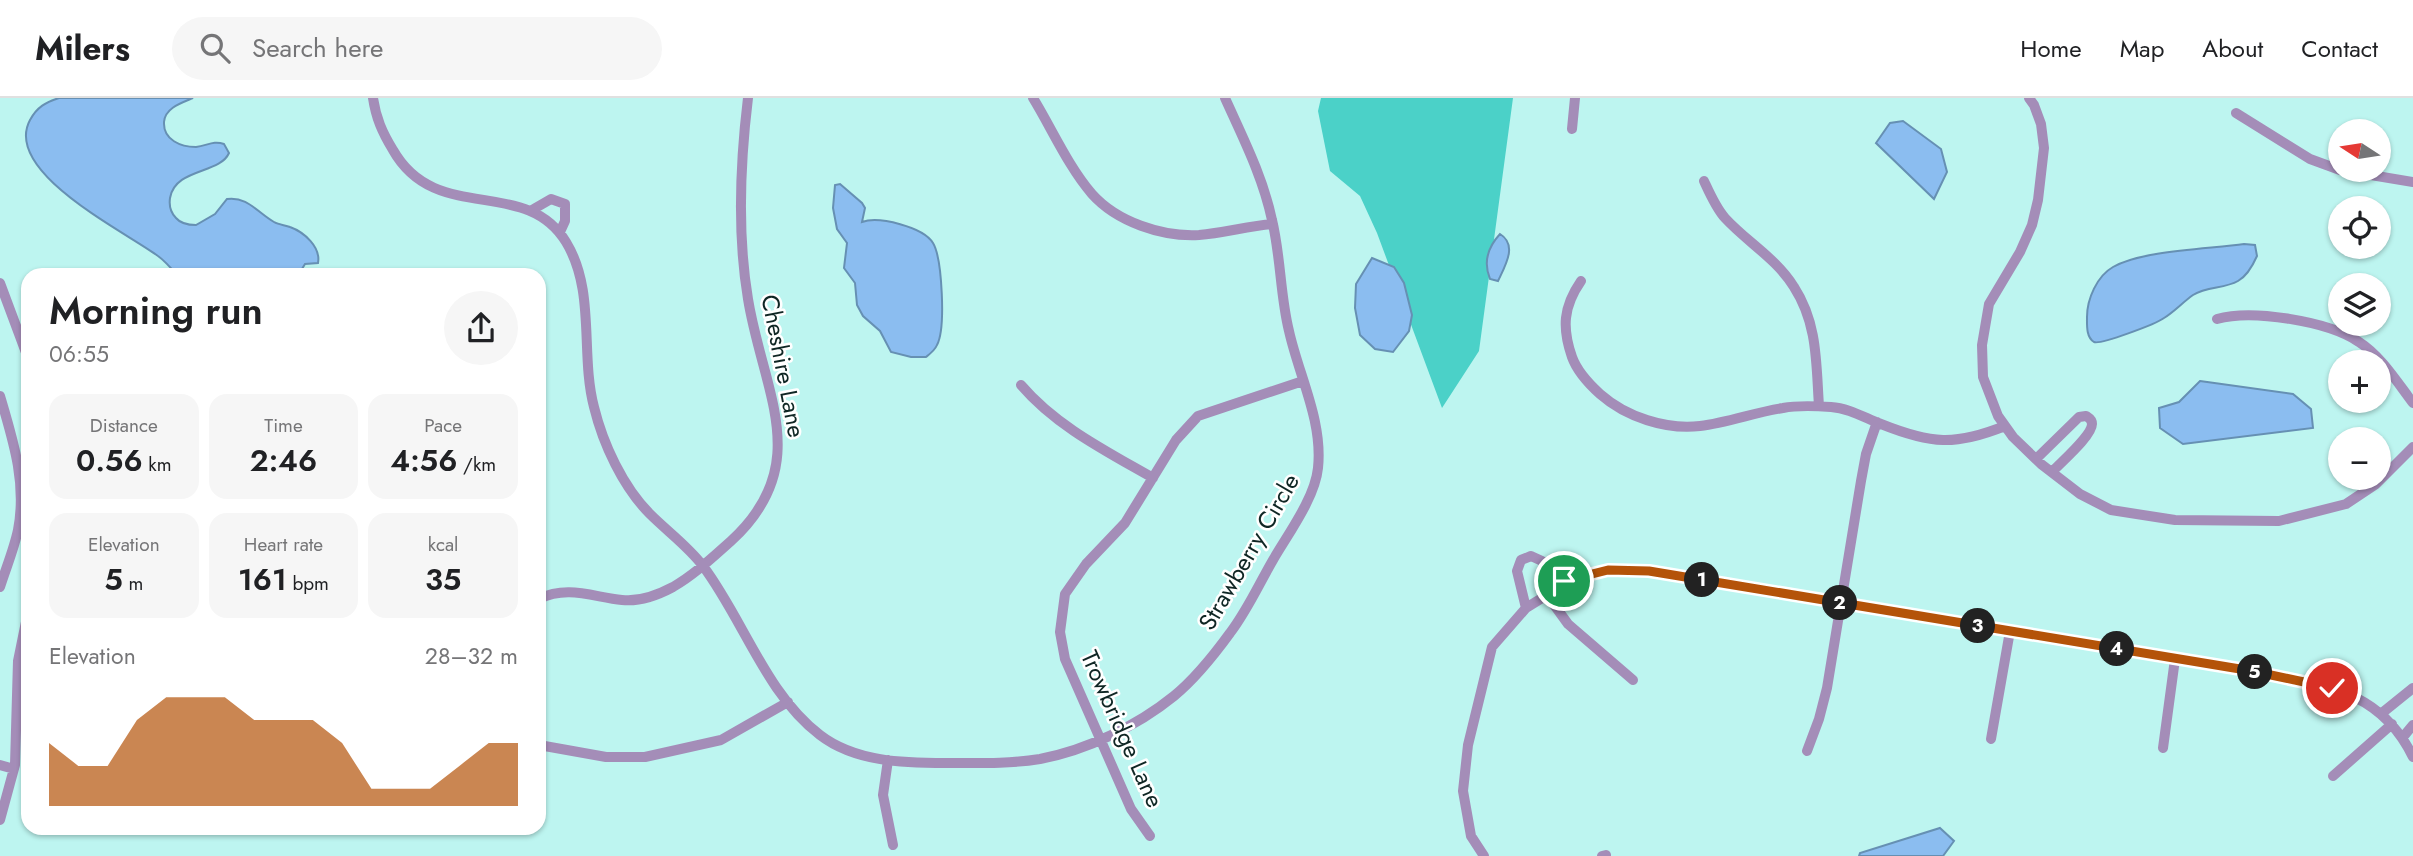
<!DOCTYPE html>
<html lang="en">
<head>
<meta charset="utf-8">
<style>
  body { margin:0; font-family:Jost,sans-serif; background:#f6f6f6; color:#202124; height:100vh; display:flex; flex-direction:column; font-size:26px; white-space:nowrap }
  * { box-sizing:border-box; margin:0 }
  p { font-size:23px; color:#757577 }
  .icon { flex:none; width:38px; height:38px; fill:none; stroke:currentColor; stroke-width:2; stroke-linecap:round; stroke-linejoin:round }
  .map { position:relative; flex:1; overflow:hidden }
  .side { position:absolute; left:21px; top:170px; width:525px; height:567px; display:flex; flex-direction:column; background:#fff; border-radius:21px; box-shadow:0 2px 5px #0004 }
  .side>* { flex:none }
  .needle { width:46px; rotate:282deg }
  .fabs { position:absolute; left:2328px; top:21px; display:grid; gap:14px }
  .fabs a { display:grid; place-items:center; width:63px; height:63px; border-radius:50%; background:#fff; box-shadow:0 2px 5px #0004; font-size:35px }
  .pin { position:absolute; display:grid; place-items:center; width:60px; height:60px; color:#fff; margin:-30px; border:4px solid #fff; border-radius:50%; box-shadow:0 2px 7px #0007 }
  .km { position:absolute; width:35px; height:35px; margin:-18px; border-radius:50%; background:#222; color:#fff; font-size:19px; line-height:35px; text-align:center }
  .round { display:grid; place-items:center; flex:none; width:74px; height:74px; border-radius:37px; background:#f6f6f6 }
  .summary { display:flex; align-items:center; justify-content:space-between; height:119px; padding:0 28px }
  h1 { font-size:38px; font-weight:600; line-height:52px }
  .figures { display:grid; grid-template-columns:repeat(3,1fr); gap:10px; height:119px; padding:7px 28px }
  .figures div { display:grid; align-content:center; border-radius:18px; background:#f6f6f6; text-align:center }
  .figures b { font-size:30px; font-weight:600 }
  .figures small { font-size:19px; font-weight:400 }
  .figures p { font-size:19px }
  .chart { height:196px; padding:14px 28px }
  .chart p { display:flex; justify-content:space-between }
  .chart svg { width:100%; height:126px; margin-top:7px; fill:#b45309; opacity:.7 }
  header { display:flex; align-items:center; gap:42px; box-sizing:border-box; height:98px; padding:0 35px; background:#fff; border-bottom:2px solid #e0e0e0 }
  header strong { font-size:33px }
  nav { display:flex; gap:38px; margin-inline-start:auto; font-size:24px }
  .search { width:490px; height:63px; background:#f6f6f6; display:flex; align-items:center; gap:18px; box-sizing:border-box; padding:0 24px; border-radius:38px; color:#757577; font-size:26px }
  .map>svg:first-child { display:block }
  .green { fill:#4bd1c8 }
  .water { fill:#8bbdf0; stroke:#6690b3; stroke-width:2 }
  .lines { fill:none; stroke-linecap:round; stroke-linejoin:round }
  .minor { stroke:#a48db8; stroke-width:10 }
  .route-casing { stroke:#fff; stroke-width:14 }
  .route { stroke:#b45309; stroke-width:9 }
  .labels { text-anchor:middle; stroke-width:5; stroke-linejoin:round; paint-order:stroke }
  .street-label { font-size:24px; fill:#0f2624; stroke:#fff }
</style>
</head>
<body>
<header>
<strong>Milers</strong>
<div class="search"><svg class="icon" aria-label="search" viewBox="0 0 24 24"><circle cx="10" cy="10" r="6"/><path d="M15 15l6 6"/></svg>Search here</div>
<nav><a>Home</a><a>Map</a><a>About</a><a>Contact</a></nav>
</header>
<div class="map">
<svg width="2413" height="758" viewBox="0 0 2413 758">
  <rect width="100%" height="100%" fill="#bdf5f0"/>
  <path class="green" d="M1321 0H1513L1479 253 1442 310 1377 135 1360 98 1330 73 1318 13Z"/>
  <path class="water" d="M59 0H193C181 5 165 10 164 24 163 42 181 49 196 49 207 48 213 42 224 46L229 55C220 76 175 70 170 100 169 107 171 115 176 120 181 126 189 127 196 127L215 116 227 101C247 98 258 115 274 124 279 127 285 127 290 129 304 134 321 149 318 165L305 166 302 171 303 177H177C171 170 165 163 158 158 126 134 2 74 30 22 37 9 46 4 59 0Z
    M1903 23 1941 51 1947 74 1934 101 1876 45 1890 25Z
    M840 86 862 105 865 110 862 124C879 118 923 129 933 145 942 160 946 230 937 247 935 252 931 255 926 259H911L891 254 880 233 863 218 857 207 855 185 844 170 847 145 837 131 833 110 835 87Z
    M1500 136C1518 147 1505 168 1498 183L1490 181C1483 164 1488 149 1500 136Z
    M2244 146 2255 147 2257 158C2253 167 2247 178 2238 183 2224 191 2207 188 2193 197 2183 204 2174 214 2164 220 2156 226 2100 247 2094 244 2086 239 2087 227 2087 219 2087 201 2097 178 2113 169 2143 152 2209 151 2244 146Z
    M1372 160 1394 169 1404 185 1412 217 1409 233 1393 254 1375 251 1360 237 1355 210 1356 186Z
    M2200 283 2293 296 2311 311 2313 330 2183 346 2160 330 2159 310 2179 304Z
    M1940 730 1954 743 1943 758H1859L1860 755Z"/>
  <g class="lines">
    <path class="minor" d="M373 0C376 20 382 34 393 52 436 128 525 77 566 144 596 193 580 256 594 309 603 346 623 389 650 416 667 433 689 449 703 468 743 521 766 596 820 637 855 664 904 665 946 665 977 665 1009 666 1040 661 1087 652 1137 628 1174 598 1196 580 1214 557 1230 535 1247 513 1259 486 1273 462 1288 436 1315 400 1318 370 1323 323 1299 278 1289 233 1280 197 1281 159 1272 122 1263 79 1243 40 1225 0
      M1033 0C1052 31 1068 68 1092 96 1117 124 1162 139 1199 137 1224 135 1248 128 1273 126
      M2029 0 2034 7 2041 26 2044 50 2038 102 2032 127 2020 154 1989 206 1982 247 1983 279 1998 318 2013 339 2041 366 2080 396 2111 412 2175 422 2279 423 2346 406 2376 386 2413 349
      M2236 15 2310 61 2340 72
      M1572 31 1575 0
      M2341 72 2413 84
      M1704 83C1710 96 1716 110 1725 120 1747 144 1777 161 1794 189 1818 226 1816 266 1819 308
      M532 112 551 101 565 106V123L560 134
      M1581 183C1563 209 1562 230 1572 259 1577 273 1589 286 1600 296 1626 319 1666 332 1700 328 1728 325 1755 314 1783 310 1798 307 1816 308 1831 309 1849 310 1865 320 1881 326 1931 346 1955 348 2005 328
      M0 185 28 260
      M2217 221C2252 211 2328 223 2359 244 2381 258 2397 284 2413 305
      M1021 287C1056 328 1106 353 1153 380
      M0 298C13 342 27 385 18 432 14 451 6 470 0 489
      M2036 361 2079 319 2086 318C2089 320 2092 321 2092 326 2092 338 2060 365 2052 374
      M1547 497 1568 526 1633 582
      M539 501C567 487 593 499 622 502 639 504 658 497 673 489 694 477 713 459 731 443 815 366 763 294 748 201 737 135 740 66 748 0
      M1526 510 1517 473 1521 462 1531 458 1542 463 1564 483
      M2382 615 2413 590
      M2403 639 2413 627
      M1991 641 2010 533
      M539 647 606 659H645L721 642 788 604
      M2163 650 2175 561
      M1807 653 1819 621 1827 590 1861 383 1866 356 1877 324
      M888 662 883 697 893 747
      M0 667 14 671
      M2333 678 2392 626
      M0 722 15 667 18 563 28 514
      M1150 738 1131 711 1065 561 1060 534 1065 496 1086 466 1125 425 1176 342 1198 318 1303 283
      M1484 758 1471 738 1463 693 1468 647 1492 549 1526 510 1547 497 1564 483 1608 472 1649 473 2252 573C2320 587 2379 589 2413 659
      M1602 758 1606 757"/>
  </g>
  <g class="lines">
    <defs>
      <path id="route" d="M1564 483 1608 472 1649 473 2252 573 2332 590"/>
    </defs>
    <use href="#route" class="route-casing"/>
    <use href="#route" class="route"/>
  </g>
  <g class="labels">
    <g class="street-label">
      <text transform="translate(783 268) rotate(79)" y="8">Cheshire Lane</text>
      <text transform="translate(1249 454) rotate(-60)" y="8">Strawberry Circle</text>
      <text transform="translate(1122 631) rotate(66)" y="8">Trowbridge Lane</text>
    </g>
  </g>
</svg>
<div class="fabs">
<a><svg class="needle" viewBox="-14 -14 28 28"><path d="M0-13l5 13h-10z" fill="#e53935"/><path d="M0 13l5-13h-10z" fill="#757577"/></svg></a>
<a><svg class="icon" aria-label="locate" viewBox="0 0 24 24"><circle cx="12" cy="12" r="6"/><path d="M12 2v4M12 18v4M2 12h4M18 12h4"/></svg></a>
<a><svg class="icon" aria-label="layers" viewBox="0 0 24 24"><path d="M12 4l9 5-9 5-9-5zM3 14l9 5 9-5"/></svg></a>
<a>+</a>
<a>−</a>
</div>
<div class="pin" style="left:1564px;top:483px;background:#1e9e55"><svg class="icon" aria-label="arrive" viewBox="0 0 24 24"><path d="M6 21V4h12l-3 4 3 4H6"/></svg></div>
<div class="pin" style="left:2332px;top:590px;background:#d93025"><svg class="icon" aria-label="check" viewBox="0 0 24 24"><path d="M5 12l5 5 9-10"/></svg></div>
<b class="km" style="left:1702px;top:482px">1</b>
<b class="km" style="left:1840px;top:505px">2</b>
<b class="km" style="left:1978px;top:528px">3</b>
<b class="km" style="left:2117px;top:551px">4</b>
<b class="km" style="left:2255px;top:574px">5</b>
<section class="side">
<div class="summary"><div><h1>Morning run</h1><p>06:55</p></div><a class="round"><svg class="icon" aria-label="share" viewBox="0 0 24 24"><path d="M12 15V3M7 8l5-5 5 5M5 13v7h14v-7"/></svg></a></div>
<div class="figures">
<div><p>Distance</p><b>0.56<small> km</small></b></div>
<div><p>Time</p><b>2:46</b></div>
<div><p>Pace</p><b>4:56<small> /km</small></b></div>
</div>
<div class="figures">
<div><p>Elevation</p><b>5<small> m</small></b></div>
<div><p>Heart rate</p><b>161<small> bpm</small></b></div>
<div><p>kcal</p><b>35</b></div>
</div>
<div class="chart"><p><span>Elevation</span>28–32 m</p>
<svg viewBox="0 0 160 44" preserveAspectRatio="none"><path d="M0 44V22L10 30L20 30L30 14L40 6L50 6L60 6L70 14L80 14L90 14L100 22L110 38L120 38L130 38L140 30L150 22L160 22V44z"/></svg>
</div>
</section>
</div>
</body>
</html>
